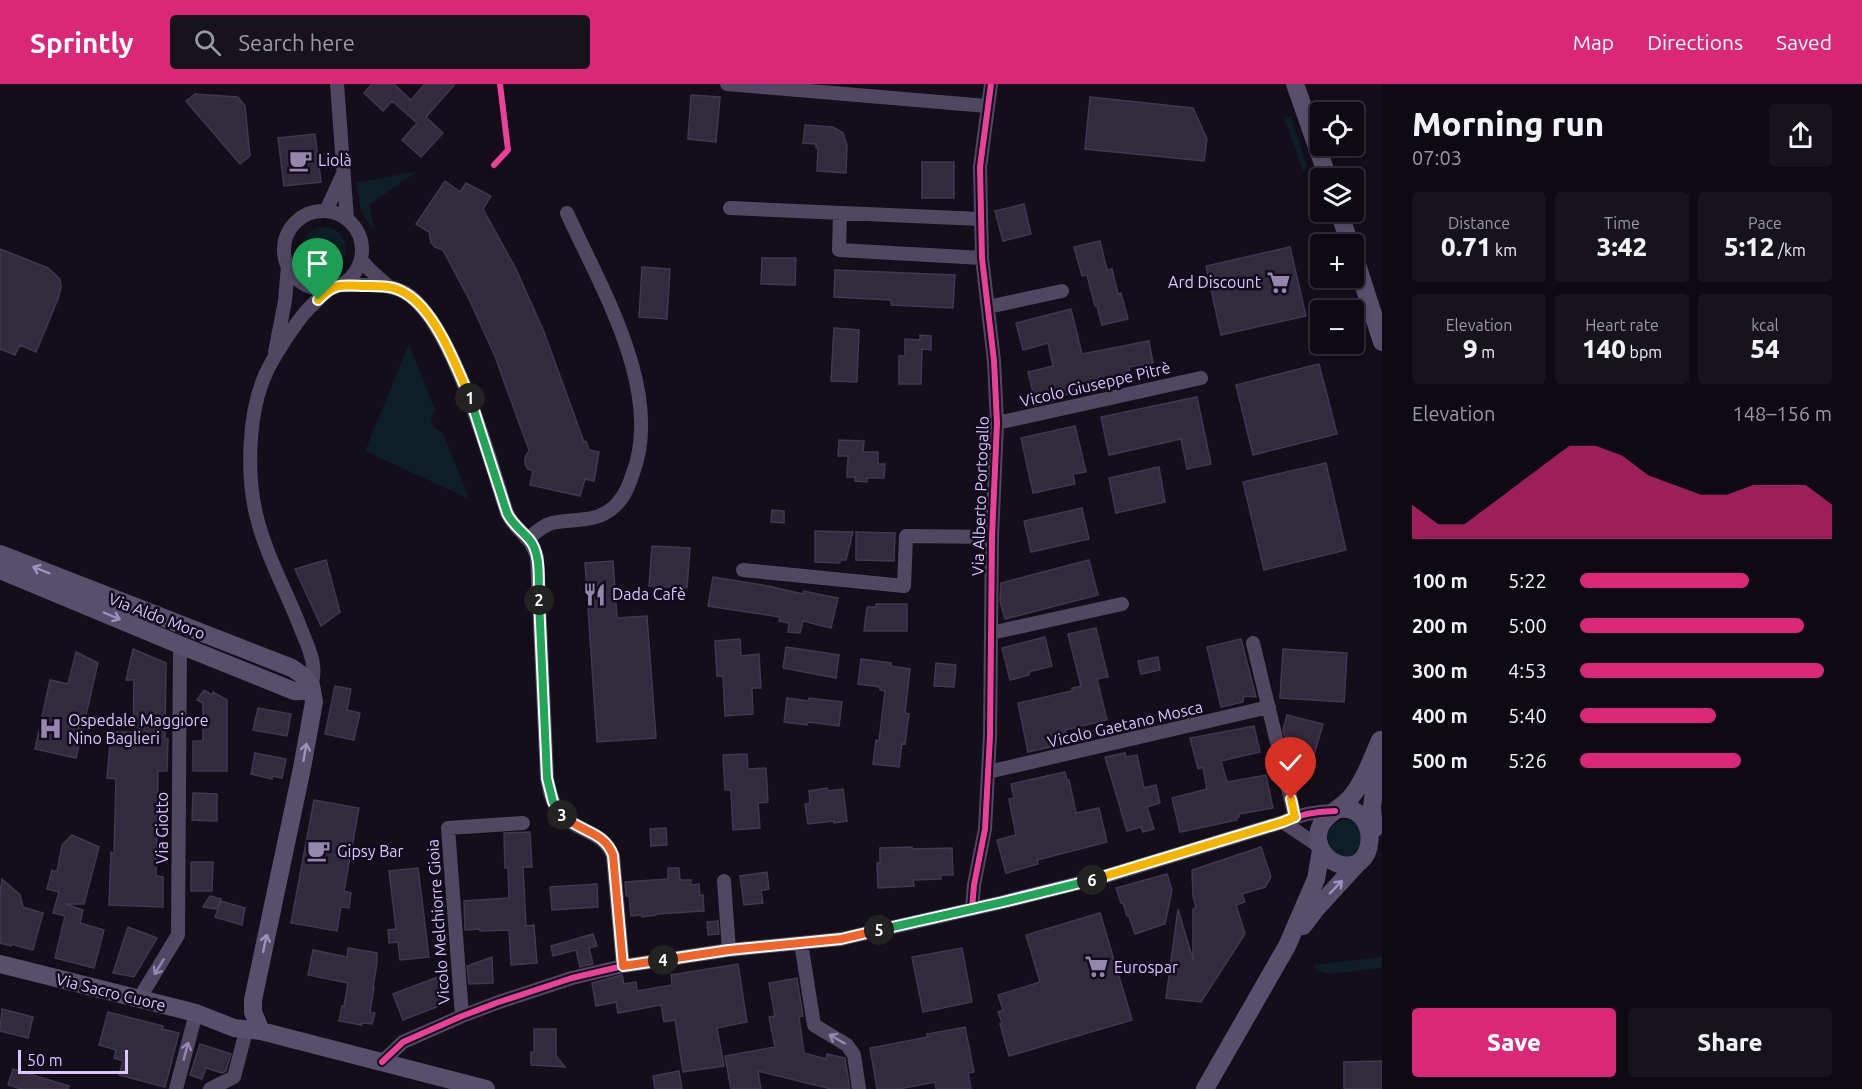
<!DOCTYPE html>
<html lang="en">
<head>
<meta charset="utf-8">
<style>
  body { margin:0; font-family:Ubuntu,sans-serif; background:#17131c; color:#f1f3f6; height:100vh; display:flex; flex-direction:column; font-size:22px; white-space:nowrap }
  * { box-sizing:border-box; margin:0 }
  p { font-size:20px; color:#9b9aa0 }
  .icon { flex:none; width:33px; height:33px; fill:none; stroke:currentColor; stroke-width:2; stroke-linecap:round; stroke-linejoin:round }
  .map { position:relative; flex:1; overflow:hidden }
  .drawer { display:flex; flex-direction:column; background:#0e0a13; width:480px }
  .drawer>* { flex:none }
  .buttons { position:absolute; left:1310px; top:18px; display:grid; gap:12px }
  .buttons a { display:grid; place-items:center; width:54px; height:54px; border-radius:6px; background:#0e0a13; box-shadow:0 3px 9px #0003,0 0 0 2px #2e2b33; font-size:30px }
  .scale { position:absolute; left:18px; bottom:15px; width:110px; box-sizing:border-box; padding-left:6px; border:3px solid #dbc6ff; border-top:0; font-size:16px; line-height:21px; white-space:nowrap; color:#dbc6ff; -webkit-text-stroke:4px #120a1d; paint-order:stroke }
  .pin { position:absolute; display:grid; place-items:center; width:51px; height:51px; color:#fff; margin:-62px -26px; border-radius:50% 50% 50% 0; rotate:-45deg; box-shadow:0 0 6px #0007 }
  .pin .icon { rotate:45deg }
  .km { position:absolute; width:30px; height:30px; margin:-15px; border-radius:50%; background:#222; color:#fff; font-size:16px; line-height:30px; text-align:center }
  .round { display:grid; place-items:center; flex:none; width:63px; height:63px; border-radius:6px; background:#17131c }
  .summary { display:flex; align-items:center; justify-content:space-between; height:102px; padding:0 30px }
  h1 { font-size:33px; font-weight:800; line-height:45px }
  .stats { display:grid; grid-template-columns:repeat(3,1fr); gap:9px; height:102px; padding:6px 30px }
  .stats div { display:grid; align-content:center; border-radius:6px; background:#17131c; text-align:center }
  .stats b { font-size:26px; font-weight:800 }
  .stats small { font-size:16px; font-weight:400 }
  .stats p { font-size:16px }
  .chart { height:168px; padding:12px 30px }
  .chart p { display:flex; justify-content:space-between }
  .chart svg { width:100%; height:108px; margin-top:6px; fill:#db2777; opacity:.7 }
  .action { display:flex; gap:12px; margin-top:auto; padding:12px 30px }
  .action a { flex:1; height:69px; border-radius:6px; background:#db2777; color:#fff; font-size:24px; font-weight:800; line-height:69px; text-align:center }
  .action a+a { background:#17131c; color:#f1f3f6 }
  ul { padding:0 30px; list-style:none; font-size:20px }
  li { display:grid; grid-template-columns:96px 72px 1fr; align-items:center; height:45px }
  li i { height:15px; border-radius:8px; background:#db2777 }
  header { display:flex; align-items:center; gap:36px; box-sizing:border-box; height:84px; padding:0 30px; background:#db2777; color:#fff }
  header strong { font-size:28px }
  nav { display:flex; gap:33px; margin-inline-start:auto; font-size:21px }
  .search { width:420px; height:54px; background:#17131c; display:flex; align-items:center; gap:15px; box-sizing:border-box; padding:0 21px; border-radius:6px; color:#9b9aa0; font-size:22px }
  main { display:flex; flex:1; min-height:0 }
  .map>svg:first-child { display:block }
  .green { fill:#0d1e26 }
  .building { fill:#322a3d; stroke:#41374f; stroke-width:1.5 }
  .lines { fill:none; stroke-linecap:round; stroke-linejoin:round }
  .street { stroke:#504863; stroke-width:14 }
  .secondary { stroke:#584f6d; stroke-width:18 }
  .cycleway-casing { stroke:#120a1d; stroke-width:10 }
  .cycleway { stroke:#ea4096; stroke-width:6 }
  .oneway { stroke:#a090bd }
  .oneway2 { stroke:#9687b1 }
  .split-1-casing { stroke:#fff; stroke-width:12 }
  .split-2-casing { stroke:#fff; stroke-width:12 }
  .split-3-casing { stroke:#fff; stroke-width:12 }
  .split-4-casing { stroke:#fff; stroke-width:12 }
  .split-5-casing { stroke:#fff; stroke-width:12 }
  .split-6-casing { stroke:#fff; stroke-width:12 }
  .split-7-casing { stroke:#fff; stroke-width:12 }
  .split-1 { stroke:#f5b400; stroke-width:8 }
  .split-2 { stroke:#22a559; stroke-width:8 }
  .split-3 { stroke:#22a559; stroke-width:8 }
  .split-4 { stroke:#f0652b; stroke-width:8 }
  .split-5 { stroke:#f0652b; stroke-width:8 }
  .split-6 { stroke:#22a559; stroke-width:8 }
  .split-7 { stroke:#f5b400; stroke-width:8 }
  .labels { text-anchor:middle; stroke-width:5; stroke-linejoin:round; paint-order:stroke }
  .poi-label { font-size:16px; fill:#dbc6ff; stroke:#120a1d; text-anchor:start }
  .street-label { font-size:16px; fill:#dbc6ff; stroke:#120a1d }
</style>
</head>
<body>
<header>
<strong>Sprintly</strong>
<div class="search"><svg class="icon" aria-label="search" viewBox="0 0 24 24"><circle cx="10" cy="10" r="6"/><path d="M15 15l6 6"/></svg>Search here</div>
<nav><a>Map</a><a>Directions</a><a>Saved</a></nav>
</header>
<main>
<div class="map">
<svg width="1382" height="1005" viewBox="0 0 1382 1005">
  <rect width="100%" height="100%" fill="#130e19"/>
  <path class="green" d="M1284 33H1291L1307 83 1303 87Z
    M418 87 369 121 375 148 361 127 356 99Z
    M302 165a22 22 0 1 1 44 0a22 22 0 1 1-44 0Z
    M409 260 435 326 431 335 434 344 443 349 469 415 365 367Z
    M1344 735 1357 738 1366 755 1352 773 1335 770C1324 754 1325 742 1344 735Z
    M1382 873V884L1329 890 1317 887 1314 881Z"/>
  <path class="building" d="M372 0H394L411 16 425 0H455L426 33 443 49 421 73 402 56 417 39 392 17 383 27 364 9Z
    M195 10 238 13 245 22 250 72 240 80 186 17Z
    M691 11 720 13 716 58 688 55Z
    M1090 13 1193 24 1207 55 1204 77 1085 65Z
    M805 41 833 43 843 49 847 61 846 89 817 87 818 64H816V60L803 59Z
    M315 50 321 98 284 102 278 54Z
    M922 78H954V114H922Z
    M445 97 460 108 466 99 491 112 483 125 516 185 544 248 584 358 586 357 589 366 599 368 594 397 585 395 580 412 530 401 533 387 528 385 525 380V374L529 366 494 270 470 217 443 166 435 163 431 159 429 148 416 140Z
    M1024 120 1031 150 1003 157 995 127Z
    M1100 157 1107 186 1112 185 1118 210 1121 209 1128 235 1102 241 1097 222H1095L1087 191 1082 192 1074 163Z
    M1290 163 1306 232 1221 251 1206 182Z
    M0 165 48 184 60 195 61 203 58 215 36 268 20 261 15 271 0 265Z
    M762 174H796L795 201 761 200Z
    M642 183 670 185 667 235 639 233Z
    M835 186 955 191 953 224 891 221V216L834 213Z
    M1071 225 1082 270 1149 257 1153 279 1129 283 1130 293 1088 302 1089 304 1076 307V308L1054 314V317L1036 321 1028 288 1053 282 1048 259 1023 266 1016 239Z
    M834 244 859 246 857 298 831 297Z
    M920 251 931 252V266L922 265 921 300H899V272H905V255L920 256Z
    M1319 280 1337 350 1253 371 1236 301Z
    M1197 313 1211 380 1187 385 1181 355 1109 371 1101 333Z
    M1075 342 1086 388 1073 390 1075 400 1033 409 1021 354Z
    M839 356 864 357 863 368H878V380H885L884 394H867V398L855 397V393H847L848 372H838Z
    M1326 379 1346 466 1264 486 1243 398Z
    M1159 383 1165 418 1116 429 1109 394Z
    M1082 424 1089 455 1031 468 1024 437Z
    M772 426 784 427V439L771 438Z
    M815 447 853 448 846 476H840V479L815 478Z
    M856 448 895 449 894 477 856 476Z
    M652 462 690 464 687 504 649 502Z
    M326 476 340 528 321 542 295 485Z
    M1089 476 1098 511 1005 535 1000 517 1001 499Z
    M613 477 617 534 647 532 656 654 597 658 585 479Z
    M713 493 768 502 803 510 804 507 838 514 831 544 803 537 800 549 788 548 789 539 779 537 780 533 708 522Z
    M876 520H907V547H864L867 523H876Z
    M1096 544 1108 593 1097 595 1107 636 1065 646 1068 659 1028 668 1018 619 1072 607V604L1081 602 1068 550Z
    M1045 553 1052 582 1029 588V591L1010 596 1002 564Z
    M740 555 741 572 759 570 761 604H752L753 630 725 632 723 592H717L715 557Z
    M1241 555 1256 613 1244 612 1243 618 1221 623 1207 563Z
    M786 563 839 571 836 594 783 584Z
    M133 565 166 579 165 654 168 655 167 687H158L156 792 163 793V823L109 821 111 768 114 770 116 695 107 694 111 648H133L134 596H126Z
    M1283 565 1347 569 1344 618 1280 614Z
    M76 568 98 579 76 674 35 665 50 596 68 600Z
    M1158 573 1160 586 1141 590 1138 577Z
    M861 575 891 579V582L910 585 905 629 909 630 905 660 902 659 899 683 873 680 876 656 879 657 885 607 880 606V603L858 600Z
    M936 579 956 581 954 603 934 602Z
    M335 602 351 605 347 626 360 629 354 656 325 650Z
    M204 606 212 611 213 608 227 616V687H193V657H203V619L197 616Z
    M787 614 808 617 809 614 842 618 839 642 808 638 807 641 784 638Z
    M258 624 291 630 287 652 253 646Z
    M1287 631 1323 640 1310 685 1294 688 1283 646Z
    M1254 642 1260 668 1221 677 1227 698 1266 691 1273 724 1239 730V733L1236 734 1237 736 1180 748 1172 714 1207 705 1203 683 1198 685 1190 654Z
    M255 669 286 675 282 694 273 692 272 695 251 690Z
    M1125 669 1126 673 1137 671 1144 704 1156 701 1160 719 1147 723 1154 745 1143 748 1141 743 1127 747 1105 673Z
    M747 670 748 685 766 684 768 718 758 719 760 744 733 746 731 706H725L723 671Z
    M1065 688 1067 696H1069L1076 729 1099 724 1107 758 1037 776 1038 780 1006 789 997 756 1016 751 1009 715 1014 714 1011 700Z
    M827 704 828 707 843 705 847 737 834 739V737L808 740 805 720 810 719 809 707Z
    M193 709 217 710V737L192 736Z
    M314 716 359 724 344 807 351 809 349 824 341 823 337 847 291 839Z
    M666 744 667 761 651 762 650 745Z
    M530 748 532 783H523L526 842 534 841 537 879 511 881 509 846 480 847V845L465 846 464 817 509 814 508 784H505L504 749Z
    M72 751 99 763 84 820H66L83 826 80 839 104 846 94 884 55 874 65 832 53 829 59 808 47 805 52 786 57 788 62 761Z
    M912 763V765L952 764 953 791H941V795L913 796 914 802 878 804 877 779H880V764Z
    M1261 763 1271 793 1265 803 1242 810 1245 818 1236 821 1245 850 1201 918 1166 914 1178 825 1193 876V825L1196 824 1193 812 1192 786Z
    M191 778H213L212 807H191Z
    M418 784 429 873 400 876 398 858 389 859 388 846 396 845 389 787Z
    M668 784H679L680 796H691V801L699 800 700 812 703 811 704 827 656 830V831L642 833V831L631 832 629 812H626L625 798 668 795Z
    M767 788 769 805 761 807 763 819 744 821 740 792Z
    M1167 790 1172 806 1165 840 1135 850 1129 832H1127L1123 819H1121L1116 804Z
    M2 795 20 811 23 823 43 829 33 866 11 860V862L0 859V809Z
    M597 800 598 823 552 826 550 803Z
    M210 812 221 815 216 825 203 823Z
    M221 817 245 824 242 841 215 833Z
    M1100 829 1132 936 1009 972 1000 940 1002 939 998 928 1003 926 998 911 1040 898 1026 851Z
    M718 837 719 850 708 851 707 838Z
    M128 843 157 854 134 893 113 889Z
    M593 850 597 862 589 864 593 880 580 883 576 866 553 872 551 862Z
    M348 864 377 869V879L373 903H374L370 928 375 929 372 940 362 939V941L339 937 342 922H344L348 899 308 891 313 866 347 873Z
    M962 864 972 918 923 928 912 873Z
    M492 873 493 899 469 900 467 882Z
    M738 880 747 938 717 944 724 982 683 988 675 936 664 938 661 921 618 929 616 918 596 922 592 899 622 891 624 900 636 898 637 907 672 901 671 891Z
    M440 892 449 918 403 936 393 910Z
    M797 894 803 932 799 933 804 969 826 975 827 970 845 974 850 1005H831L758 987 761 1005H731L725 972 775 963 769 933 775 932 769 899Z
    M2 925 33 933 28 954 0 947Z
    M108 928 163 942 162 945 179 949 165 1003 119 991 123 977 114 974 116 966 99 961Z
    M965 943 974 988 968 989 971 1005H936L935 998 899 1005H877L870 964 928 953 927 950Z
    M534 945H556V972L565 983 531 981V968H534Z
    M200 960 231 970 226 987 222 989 206 984 202 995 190 991Z
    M1382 977V1005H1344V978Z
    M13 985 69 1002 68 1005H21L8 1001Z
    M679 987 682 1005H655L653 992Z"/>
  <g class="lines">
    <path class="street" d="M337 0 347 135
      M727 0 987 22
      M730 124 981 135
      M284 166a39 39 0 1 1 78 0a39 39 0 1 1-78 0Z
      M326 127 342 92
      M840 129 839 166 982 174
      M361 176 370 186 388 202
      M340 201C361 202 385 198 404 208 452 234 490 377 507 429 516 448 531 451 537 473L547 694C549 707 552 720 561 730 578 749 603 746 613 772L623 882
      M988 223 1062 207
      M275 268 285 217 288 182
      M997 339 1201 294
      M529 454C536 448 542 442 552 439 574 434 597 440 616 421 625 412 629 401 633 389 664 307 600 202 567 129
      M743 486 904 502 906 452 992 453
      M991 549 1122 520
      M1253 559 1295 733
      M311 601C319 581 306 559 299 540 285 505 266 470 257 434 246 392 248 328 266 289 274 272 291 246 303 231 310 222 320 214 329 205
      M988 688 1269 623
      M1283 738 1320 763
      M724 797 729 866
      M972 825 974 801 985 745 990 652 992 453 997 339 994 277 982 174 980 83 991 0
      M801 859 814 941 847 961 854 971 859 1005
      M139 915 178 851 180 561
      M462 932 448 744 523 739
      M382 978 403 958 462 932 499 918 572 894 623 882 729 866 841 855 1003 818 1103 793 1283 738C1301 730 1316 727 1335 727
      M176 1005 196 929
      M210 1005 234 993 246 947"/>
    <path class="secondary" d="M1295 0 1328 94
      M1339 128 1350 160
      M1353 168 1382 258
      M0 470 292 584 302 591 311 601 314 618 302 684 253 916V928L261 947
      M0 486 180 561 294 607C302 608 306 607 311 601
      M1340 725C1382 721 1378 796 1336 779 1329 776 1323 770 1320 763 1317 756 1318 747 1321 741 1327 729 1342 724 1351 713 1364 697 1372 675 1380 656
      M1374 745 1372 723 1378 674
      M1303 842 1315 826 1360 777
      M0 880 196 929 234 944 261 947 486 1005
      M1205 1005 1287 862 1316 795 1321 766"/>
    <defs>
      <path id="cycleway" d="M494 81 508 66 500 0
        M972 825 974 801 985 745 990 652 992 453 997 339 994 277 982 174 980 83 991 0
        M382 978 403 958 462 932 499 918 572 894 623 882 729 866 841 855 1003 818 1103 793 1283 738C1301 730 1316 727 1335 727"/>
    </defs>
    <use href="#cycleway" class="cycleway-casing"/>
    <use href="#cycleway" class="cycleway"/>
  </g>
  <defs><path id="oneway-shaft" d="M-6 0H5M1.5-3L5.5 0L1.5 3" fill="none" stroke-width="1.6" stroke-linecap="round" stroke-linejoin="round" transform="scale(1.5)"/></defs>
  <g class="oneway">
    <use href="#oneway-shaft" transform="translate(41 486) rotate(-158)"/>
    <use href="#oneway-shaft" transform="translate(112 532) rotate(23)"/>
    <use href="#oneway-shaft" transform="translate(305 668) rotate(-80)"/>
    <use href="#oneway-shaft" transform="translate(1336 803) rotate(-46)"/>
    <use href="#oneway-shaft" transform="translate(265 859) rotate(-78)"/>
  </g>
  <g class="oneway2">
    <use href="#oneway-shaft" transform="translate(159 883) rotate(121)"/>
    <use href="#oneway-shaft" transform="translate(837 955) rotate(-150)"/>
    <use href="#oneway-shaft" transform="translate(186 967) rotate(-75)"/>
  </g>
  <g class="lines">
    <defs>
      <path id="split-1" d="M318 216C334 199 341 201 364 202 378 202 392 201 405 209 436 227 456 282 470 314"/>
      <path id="split-2" d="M470 314 507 429C512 440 521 446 529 455 542 470 538 497 539 516"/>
      <path id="split-3" d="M539 516 547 694 553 718 562 731"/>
      <path id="split-4" d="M562 731C580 748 604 747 613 771L623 882 663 876"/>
      <path id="split-5" d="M663 876 729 866 841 855 879 846"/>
      <path id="split-6" d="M879 846 1003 818 1092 796"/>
      <path id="split-7" d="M1092 796 1283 738 1295 733 1291 715"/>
    </defs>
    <use href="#split-1" class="split-1-casing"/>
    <use href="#split-2" class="split-2-casing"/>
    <use href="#split-3" class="split-3-casing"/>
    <use href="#split-4" class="split-4-casing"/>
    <use href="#split-5" class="split-5-casing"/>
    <use href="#split-6" class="split-6-casing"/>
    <use href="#split-7" class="split-7-casing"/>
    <use href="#split-1" class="split-1"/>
    <use href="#split-2" class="split-2"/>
    <use href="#split-3" class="split-3"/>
    <use href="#split-4" class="split-4"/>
    <use href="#split-5" class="split-5"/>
    <use href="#split-6" class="split-6"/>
    <use href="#split-7" class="split-7"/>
  </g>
  <defs>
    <symbol id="cafe-bare" viewBox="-9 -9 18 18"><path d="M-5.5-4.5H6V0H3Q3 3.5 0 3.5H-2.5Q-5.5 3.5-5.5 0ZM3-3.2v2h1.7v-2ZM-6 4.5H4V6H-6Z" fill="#9586ae" stroke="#120a1d" stroke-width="2.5" paint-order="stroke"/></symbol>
    <symbol id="supermarket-bare" viewBox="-9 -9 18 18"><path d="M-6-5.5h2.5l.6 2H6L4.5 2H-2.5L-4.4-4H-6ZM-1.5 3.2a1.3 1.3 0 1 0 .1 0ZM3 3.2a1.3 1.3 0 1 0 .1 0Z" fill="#9586ae" stroke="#120a1d" stroke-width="2.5" paint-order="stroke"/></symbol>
    <symbol id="restaurant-bare" viewBox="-9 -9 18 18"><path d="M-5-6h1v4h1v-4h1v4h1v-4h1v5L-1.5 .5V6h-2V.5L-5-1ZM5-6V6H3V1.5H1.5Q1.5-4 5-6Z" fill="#9586ae" stroke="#120a1d" stroke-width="2.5" paint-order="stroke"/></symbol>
    <symbol id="hospital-bare" viewBox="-9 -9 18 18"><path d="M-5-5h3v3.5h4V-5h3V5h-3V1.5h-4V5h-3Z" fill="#9586ae" stroke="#120a1d" stroke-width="2.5" paint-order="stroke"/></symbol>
  </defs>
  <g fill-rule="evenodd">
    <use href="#cafe-bare" x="284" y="60" width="33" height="33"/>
    <use href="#supermarket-bare" x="1262" y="182" width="33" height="33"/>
    <use href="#restaurant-bare" x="578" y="494" width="33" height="33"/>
    <use href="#hospital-bare" x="34" y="628" width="33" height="33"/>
    <use href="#cafe-bare" x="302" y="750" width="33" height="33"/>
    <use href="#supermarket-bare" x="1080" y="866" width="33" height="33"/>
  </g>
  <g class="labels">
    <g class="poi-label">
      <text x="318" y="82">Liolà</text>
      <text x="1261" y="204" text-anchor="end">Ard Discount</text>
      <text x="612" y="516">Dada Cafè</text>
      <text x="68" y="642">Ospedale Maggiore<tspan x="68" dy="18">Nino Baglieri</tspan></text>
      <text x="337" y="773">Gipsy Bar</text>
      <text x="1114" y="889">Eurospar</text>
    </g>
    <g class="street-label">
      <text transform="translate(1095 300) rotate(-13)" y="6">Vicolo Giuseppe Pitrè</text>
      <text transform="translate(980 412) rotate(-88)" y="6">Via Alberto Portogallo</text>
      <text transform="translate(157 532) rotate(21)" y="6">Via Aldo Moro</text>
      <text transform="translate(1125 640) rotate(-13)" y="6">Vicolo Gaetano Mosca</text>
      <text transform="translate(162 744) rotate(-90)" y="6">Via Giotto</text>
      <text transform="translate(438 838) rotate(-94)" y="6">Vicolo Melchiorre Gioia</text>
      <text transform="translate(111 908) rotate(14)" y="6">Via Sacro Cuore</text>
    </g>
  </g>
</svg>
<div class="buttons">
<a><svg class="icon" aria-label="locate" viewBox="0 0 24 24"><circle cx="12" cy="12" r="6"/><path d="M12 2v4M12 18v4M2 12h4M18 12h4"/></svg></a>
<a><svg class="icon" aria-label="layers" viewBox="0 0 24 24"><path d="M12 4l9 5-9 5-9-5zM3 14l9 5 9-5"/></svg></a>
<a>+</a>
<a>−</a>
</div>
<div class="scale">50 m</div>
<div class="pin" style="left:318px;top:216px;background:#1e9e55"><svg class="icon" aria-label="arrive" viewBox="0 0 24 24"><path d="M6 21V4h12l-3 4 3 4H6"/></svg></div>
<div class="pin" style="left:1291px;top:715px;background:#d93025"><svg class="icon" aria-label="check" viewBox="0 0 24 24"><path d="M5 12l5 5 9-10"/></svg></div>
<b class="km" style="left:470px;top:314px">1</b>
<b class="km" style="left:539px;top:516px">2</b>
<b class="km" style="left:562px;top:731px">3</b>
<b class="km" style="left:663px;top:876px">4</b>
<b class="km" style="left:879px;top:846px">5</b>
<b class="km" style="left:1092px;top:796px">6</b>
</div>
<section class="drawer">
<div class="summary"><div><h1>Morning run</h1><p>07:03</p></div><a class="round"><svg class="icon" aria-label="share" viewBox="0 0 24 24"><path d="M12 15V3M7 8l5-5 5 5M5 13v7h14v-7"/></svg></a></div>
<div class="stats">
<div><p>Distance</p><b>0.71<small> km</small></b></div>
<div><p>Time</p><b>3:42</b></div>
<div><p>Pace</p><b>5:12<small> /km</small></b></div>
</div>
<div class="stats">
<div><p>Elevation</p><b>9<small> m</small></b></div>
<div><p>Heart rate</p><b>140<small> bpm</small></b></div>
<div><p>kcal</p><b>54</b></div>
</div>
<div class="chart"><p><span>Elevation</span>148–156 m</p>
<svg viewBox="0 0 160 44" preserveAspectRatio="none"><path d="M0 44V30L10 38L20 38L30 30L40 22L50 14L60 6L70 6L80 10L90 18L100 22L110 26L120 26L130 22L140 22L150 22L160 30V44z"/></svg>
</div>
<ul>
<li><b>100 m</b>5:22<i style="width:67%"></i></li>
<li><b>200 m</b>5:00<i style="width:89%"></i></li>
<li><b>300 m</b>4:53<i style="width:97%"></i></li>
<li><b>400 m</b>5:40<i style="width:54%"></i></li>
<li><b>500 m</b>5:26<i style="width:64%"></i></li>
</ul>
<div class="action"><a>Save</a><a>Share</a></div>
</section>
</main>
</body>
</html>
